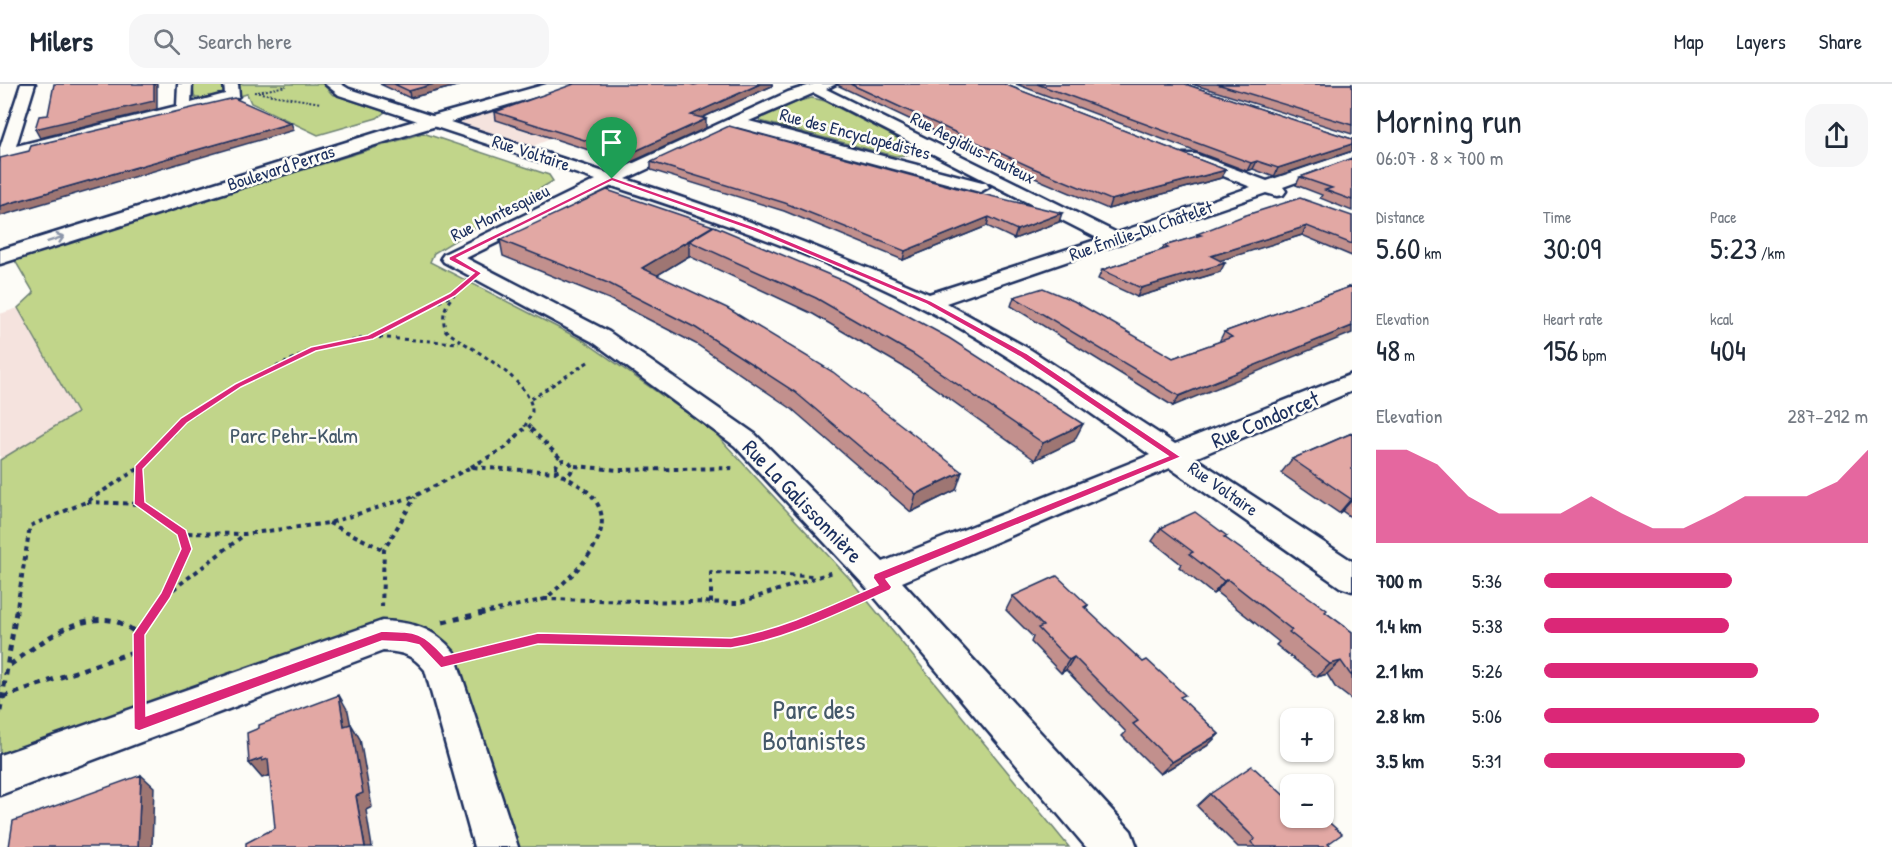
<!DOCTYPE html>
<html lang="en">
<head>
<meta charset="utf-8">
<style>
  body { margin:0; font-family:"Patrick Hand",sans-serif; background:#f6f6f7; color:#1f2937; height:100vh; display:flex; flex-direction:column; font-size:22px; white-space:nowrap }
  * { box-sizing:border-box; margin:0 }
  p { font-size:20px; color:#747a83 }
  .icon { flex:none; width:33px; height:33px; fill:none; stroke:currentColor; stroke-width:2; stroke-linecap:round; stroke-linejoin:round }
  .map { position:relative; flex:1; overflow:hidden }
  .panel { display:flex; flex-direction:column; background:#fff; width:540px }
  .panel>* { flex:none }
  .tools { position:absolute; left:1280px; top:624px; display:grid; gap:12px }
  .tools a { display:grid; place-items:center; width:54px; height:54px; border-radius:12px; background:#fff; box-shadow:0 2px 4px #0004; font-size:30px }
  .pin { position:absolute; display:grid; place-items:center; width:51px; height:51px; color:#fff; margin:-62px -26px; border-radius:50% 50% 50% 0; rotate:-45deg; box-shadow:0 0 6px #0007 }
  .pin .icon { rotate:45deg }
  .round { display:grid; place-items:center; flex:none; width:63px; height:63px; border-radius:18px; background:#f6f6f7 }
  .headline { display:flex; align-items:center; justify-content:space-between; height:102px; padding:0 24px }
  h1 { font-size:33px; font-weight:600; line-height:45px }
  .metrics { display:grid; grid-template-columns:repeat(3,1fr); gap:9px; height:102px; padding:6px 24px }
  .metrics div { display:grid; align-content:center }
  .metrics b { font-size:30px; font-weight:600 }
  .metrics small { font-size:16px; font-weight:400 }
  .metrics p { font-size:16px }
  .chart { height:168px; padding:12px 24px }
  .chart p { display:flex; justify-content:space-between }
  .chart svg { width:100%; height:108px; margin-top:6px; fill:#db2777; opacity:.7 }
  ul { padding:0 24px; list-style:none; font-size:20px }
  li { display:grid; grid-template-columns:96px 72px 1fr; align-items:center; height:45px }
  li i { height:15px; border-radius:8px; background:#db2777 }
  header { display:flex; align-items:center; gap:36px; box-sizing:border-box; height:84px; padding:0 30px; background:#fff; border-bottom:2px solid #e0e1e3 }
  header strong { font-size:28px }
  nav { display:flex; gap:33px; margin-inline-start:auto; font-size:21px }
  .search { width:420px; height:54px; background:#f6f6f7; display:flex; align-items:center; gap:15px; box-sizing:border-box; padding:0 21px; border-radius:18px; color:#747a83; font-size:22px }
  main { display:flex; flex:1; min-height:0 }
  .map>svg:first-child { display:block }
  .built { fill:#f5e3de }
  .green { fill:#c1d58a; stroke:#6e8274; stroke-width:1.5 }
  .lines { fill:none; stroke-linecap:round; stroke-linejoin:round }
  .street-casing { stroke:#1b2f5e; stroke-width:5 }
  .secondary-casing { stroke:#1b2f5e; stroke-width:5 }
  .path-far3 { stroke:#1b2f5e; stroke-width:2; stroke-dasharray:2 2; stroke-linecap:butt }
  .path-far2 { stroke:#1b2f5e; stroke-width:3; stroke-dasharray:4 4; stroke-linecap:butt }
  .path-far1 { stroke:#1b2f5e; stroke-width:4; stroke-dasharray:4.5 4.5; stroke-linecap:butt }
  .path { stroke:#1b2f5e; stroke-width:5; stroke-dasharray:6 6; stroke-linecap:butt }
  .street { fill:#fdfcf7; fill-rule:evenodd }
  .secondary { fill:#fdfcf7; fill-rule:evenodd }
  .wall { fill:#c2908d; stroke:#1b2f5e; stroke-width:1.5 }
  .shaded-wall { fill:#9e7673; stroke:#1b2f5e; stroke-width:1.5 }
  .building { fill:#e2a8a4; stroke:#1b2f5e; stroke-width:1.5 }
  .oneway { stroke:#8c96aa }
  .route { fill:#db2777; stroke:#fff; stroke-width:1.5; fill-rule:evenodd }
  .labels { text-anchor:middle; stroke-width:5; stroke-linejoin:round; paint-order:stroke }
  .far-street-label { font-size:18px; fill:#1b2f5e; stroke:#fdfcf7 }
  .street-label { font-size:22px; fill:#1b2f5e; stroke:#fdfcf7 }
  .park-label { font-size:22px; fill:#445869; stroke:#fdfcf7 }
  .near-park-label { font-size:27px; fill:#445869; stroke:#fdfcf7 }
</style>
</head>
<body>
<header>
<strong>Milers</strong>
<div class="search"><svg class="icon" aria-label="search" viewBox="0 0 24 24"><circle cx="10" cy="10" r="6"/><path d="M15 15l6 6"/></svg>Search here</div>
<nav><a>Map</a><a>Layers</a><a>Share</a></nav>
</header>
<main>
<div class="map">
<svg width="1352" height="763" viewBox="0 0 1352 763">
  <rect width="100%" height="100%" fill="#fdfcf7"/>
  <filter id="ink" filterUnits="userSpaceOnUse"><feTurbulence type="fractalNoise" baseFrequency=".0167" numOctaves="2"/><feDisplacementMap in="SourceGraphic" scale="12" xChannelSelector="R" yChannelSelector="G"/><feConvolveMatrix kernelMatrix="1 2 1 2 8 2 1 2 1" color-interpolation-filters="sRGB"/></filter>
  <g filter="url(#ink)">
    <path class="built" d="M570 0H634L665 9 523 66 442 40Z
      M18 224 77 329 0 376V230Z"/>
    <path class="green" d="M192 0H223V9L210 14H195Z
      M239 0H323L332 10 385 28 377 34 318 51 251 19 247 10 240 12Z
      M812 14 825 17 921 66 917 70 895 72 760 37 759 35 799 17Z
      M423 49 549 91 553 97 434 169 430 178 584 257 714 348 849 494 1069 763H496L441 579 382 552 0 691V376L77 329 18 224 34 209 14 175Z"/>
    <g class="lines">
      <defs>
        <path id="street" d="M21 0H35L16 62 177 22 178 0H192L191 19 225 10 224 0H238L239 12 232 17 0 76V64Z
          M325 0H341L349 5 610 90 788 8 814 0H836L826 5 1117 149 1251 103 1183 76 1181 73 1183 70H1195L1267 97 1352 68V78L1283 103 1286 107 1283 111 1277 112 1266 109 946 219 1031 266 1175 360 1352 290V307L1195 374 1352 477V507L1340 503 1170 384 902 498 1131 747 1137 763H1086L866 503 735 362 593 258 444 178 441 174 444 170 596 96 339 11ZM814 9 1099 155 929 210C830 167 729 128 626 95L737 43 980 108 989 103 986 99 749 37ZM612 102C716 136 823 173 921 223 1002 264 1075 318 1150 371L883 478 755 350 609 248 466 174Z
          M382 537C412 538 434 544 454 568L518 763H474L425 586C412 570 402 568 383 567L0 711V671Z"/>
        <path id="secondary" d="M547 0H572L569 3 416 48 0 180V166L404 40Z"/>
      </defs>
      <use href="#street" class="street-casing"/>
      <use href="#secondary" class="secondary-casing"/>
      <path class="path-far3" d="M254 8 321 19
        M258 8 286 2"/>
      <path class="path-far2" d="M461 203C448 216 439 228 446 247 469 264 533 296 532 328L523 346
        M371 253 459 259
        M531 315 591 276
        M528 341 533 346
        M175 346 184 336 238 301 314 265 370 253 452 211"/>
      <path class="path-far1" d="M531 345 563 377
        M556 384a8 8 0 1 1 16 0a8 8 0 1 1-16 0Z
        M575 382 618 386 736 384
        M471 383 505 364 524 345
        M139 384 176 345
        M562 391C572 397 584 403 592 412 624 449 570 494 545 515L738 519 833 488
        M87 418 140 420
        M329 439 384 466
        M166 511 244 451
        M711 519V489L812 492
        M382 523 384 466 415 413
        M16 530 30 442 86 418 139 384 140 420 182 449 245 450 329 439 415 412 471 383 556 388
        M153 530 166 511 186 465 182 449
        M480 530 545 515
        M825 530 858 515"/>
      <path class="path" d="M443 538 487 528
        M139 550V607
        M471 571 538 555 731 559 780 547 829 528
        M10 581C37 561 74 531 110 536 120 537 130 545 139 550L154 528
        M3 613 139 566
        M0 627 16 528"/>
      <use href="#street" class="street"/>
      <use href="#secondary" class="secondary"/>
    </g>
    <path class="wall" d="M380 0H464L410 14Z
      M700 0H772V2L702 34 706 44 629 79 496 36 495 28Z
      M837 0H1004L1226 86 1221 94 1108 125 1030 92 837 1Z
      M1016 0H1185L1352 55V67L1274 93 1253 85 1247 87Z
      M1192 0H1352V50Z
      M1352 74V127L1320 114 1322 111 1296 101 1300 93Z
      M651 78 1059 138 1014 155 987 142 903 176 784 127 651 86Z
      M1352 132V172L1302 151 1220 176V188L1137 213 1098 195 1102 186 1162 166 1164 162 1196 153 1197 150Z
      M713 143 1074 357 1035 376 909 286 813 230 689 172 657 191 956 406 911 428 792 325 696 260 609 215 503 172 500 156Z
      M1352 202 1173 322 1011 222 1014 213 1173 274 1219 258 1224 248Z
      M1352 349V434L1342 427 1339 429 1281 389 1292 375Z
      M1161 444 1227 452 1225 454 1352 548V616L1335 603 1327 590 1317 593 1276 561 1279 558 1216 508 1213 510 1179 483 1181 480 1152 457Z
      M1013 512 1088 521 1085 525 1219 650 1207 662 1160 690 1122 652 1126 648 1066 586 1061 589 1031 558 1033 553 1006 526Z
      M1210 710 1328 760 1332 763H1238L1197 722Z"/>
    <path class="shaded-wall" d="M154 0H157V25L40 54 35 45Z
      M434 0H464L410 14 409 7Z
      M760 0H772V2L690 39 691 31Z
      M706 35V44L629 79V70Z
      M291 39 294 46 0 132V122Z
      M1352 60V67L1274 93 1278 84Z
      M1257 77 1253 85 1247 87 1251 79Z
      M1226 86 1221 94 1108 125 1111 116Z
      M1062 129 1059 138 1014 155 1017 146Z
      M989 133 987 142 903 176 905 167Z
      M713 142 689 157V172L643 200 642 184Z
      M1307 142 1302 151 1206 181 1211 172Z
      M1225 179 1220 188 1137 213 1141 204Z
      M1352 242V249L1173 322 1179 312Z
      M1083 340 1074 357 1035 376 1043 359Z
      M962 388 956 406 911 428 916 410Z
      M1351 415H1352V416L1342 427 1339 429Z
      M1227 495 1216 508 1213 510 1224 497Z
      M1074 573 1066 586 1061 589 1069 576Z
      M1341 577 1327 590 1317 593 1330 580Z
      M339 611 348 627 354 658 344 642Z
      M351 640 360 655 372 723 366 726 372 763H365L356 712Z
      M1219 650 1207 662 1160 690 1172 678Z
      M262 674 268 675 273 690 262 694 249 679Z
      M141 691 154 703 152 763H138Z"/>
    <path class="building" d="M54 0H154V17L35 45 39 32 48 31Z
      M394 0H434L409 7Z
      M574 0H689L694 1 700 0H760L691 31 706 35 629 70 495 28Z
      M850 0H1004L1226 86 1111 116 1033 84Z
      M1037 0H1185L1352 55V60L1278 84 1257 77 1251 79Z
      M1217 0H1352V41Z
      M234 14 291 39 0 122V74L29 67 31 62Z
      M729 42 957 104 1062 129 1017 146 989 133 905 167 785 119 651 78Z
      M1352 74V116L1325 106 1332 104 1300 93Z
      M607 106 713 142 642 184 727 224 833 288 962 388 916 410 795 308 696 244 608 199 500 156Z
      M1300 114 1352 132V160L1307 142 1211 172 1225 179 1141 204 1102 186 1168 164 1164 162 1201 151 1197 150 1243 132Z
      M714 142 844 197 949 254 1083 340 1043 359 913 270 816 214 689 157Z
      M1352 202V242L1179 312 1014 213 1043 204 1074 217 1173 274 1232 253 1224 248Z
      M1352 349V415H1351L1292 375Z
      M1195 428 1227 452 1224 453 1327 526 1325 528 1352 548V592L1350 590 1341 577 1330 580 1289 548 1292 546 1227 495 1224 497 1189 470 1193 468 1161 444Z
      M1057 492 1088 521 1084 523 1143 578 1147 576 1185 611 1180 613 1219 650 1172 678 1133 640 1138 637 1074 573 1069 576 1038 544 1043 542 1013 512Z
      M339 611 344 642 351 640 363 709 356 712 365 763H246V759L275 744 268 675 262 677V674L249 679 247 649 259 644V641Z
      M1252 682 1290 717V734H1323V733L1342 750 1328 760 1332 763H1256L1251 758 1255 755 1210 710Z
      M141 691 138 763H9L13 737Z"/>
    <defs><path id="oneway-shaft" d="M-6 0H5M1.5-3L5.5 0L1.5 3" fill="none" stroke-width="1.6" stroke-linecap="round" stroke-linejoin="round" transform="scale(1.5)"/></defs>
    <use class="oneway" href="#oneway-shaft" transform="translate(56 155) rotate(-18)"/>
  </g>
  <path class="route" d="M612 93 758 144 931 217 1026 269 1181 373 886 495 892 503 890 506C838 529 788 555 731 564L538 560 441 584 419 561 406 558 382 557 139 647 134 645 133 550 161 509 181 465 177 451 134 420 135 382 181 334 235 300 311 263 368 251 450 209 474 189 449 176V173ZM612 97 753 147 926 220 1020 273 1168 372 874 490 873 494 878 501C830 522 784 545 731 554L538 549 444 572C422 547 415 548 382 547L146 632 145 551 170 514 192 465 186 446 145 418 143 385 187 339 241 303 316 267 373 255 455 212 482 189 457 174Z"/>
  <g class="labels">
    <g class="far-street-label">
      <text transform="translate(855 50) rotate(15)" y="6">Rue des Encyclopédistes</text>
      <text transform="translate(973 64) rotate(27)" y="6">Rue Aegidius-Fauteux</text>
      <text transform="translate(531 69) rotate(18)" y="6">Rue Voltaire</text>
      <text transform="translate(281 84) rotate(-18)" y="6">Boulevard Perras</text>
      <text transform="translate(500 129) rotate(-26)" y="6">Rue Montesquieu</text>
      <text transform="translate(1141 147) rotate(-19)" y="6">Rue Émilie-Du Châtelet</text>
      <text transform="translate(1223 405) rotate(35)" y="6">Rue Voltaire</text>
    </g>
    <g class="street-label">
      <text transform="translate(1265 335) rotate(-23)" y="8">Rue Condorcet</text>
      <text transform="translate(803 417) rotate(46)" y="8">Rue La Galissonnière</text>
    </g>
    <g class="park-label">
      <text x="294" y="359">Parc Pehr-Kalm</text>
    </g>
    <g class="near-park-label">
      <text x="814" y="635">Parc des<tspan x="814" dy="31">Botanistes</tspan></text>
    </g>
  </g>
</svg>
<div class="tools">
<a>+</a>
<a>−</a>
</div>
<div class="pin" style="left:612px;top:95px;background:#1e9e55"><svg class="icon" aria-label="arrive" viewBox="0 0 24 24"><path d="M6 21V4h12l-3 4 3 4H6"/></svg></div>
</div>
<section class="panel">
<div class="headline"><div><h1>Morning run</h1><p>06:07 · 8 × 700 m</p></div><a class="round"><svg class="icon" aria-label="share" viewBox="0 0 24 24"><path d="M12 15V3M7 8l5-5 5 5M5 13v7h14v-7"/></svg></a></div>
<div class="metrics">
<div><p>Distance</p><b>5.60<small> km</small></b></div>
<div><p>Time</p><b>30:09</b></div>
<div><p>Pace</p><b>5:23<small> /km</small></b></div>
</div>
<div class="metrics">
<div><p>Elevation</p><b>48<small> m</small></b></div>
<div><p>Heart rate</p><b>156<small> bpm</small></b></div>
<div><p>kcal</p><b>404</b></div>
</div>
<div class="chart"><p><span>Elevation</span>287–292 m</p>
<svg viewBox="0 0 160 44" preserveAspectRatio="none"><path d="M0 44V6L10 6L20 12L30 25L40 32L50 32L60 32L70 25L80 32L90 38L100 38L110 32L120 25L130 25L140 25L150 19L160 6V44z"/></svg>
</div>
<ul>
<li><b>700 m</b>5:36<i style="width:58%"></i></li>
<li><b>1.4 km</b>5:38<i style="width:57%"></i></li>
<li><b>2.1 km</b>5:26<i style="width:66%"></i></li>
<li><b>2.8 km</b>5:06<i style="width:85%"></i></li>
<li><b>3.5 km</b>5:31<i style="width:62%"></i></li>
</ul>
</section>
</main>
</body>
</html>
